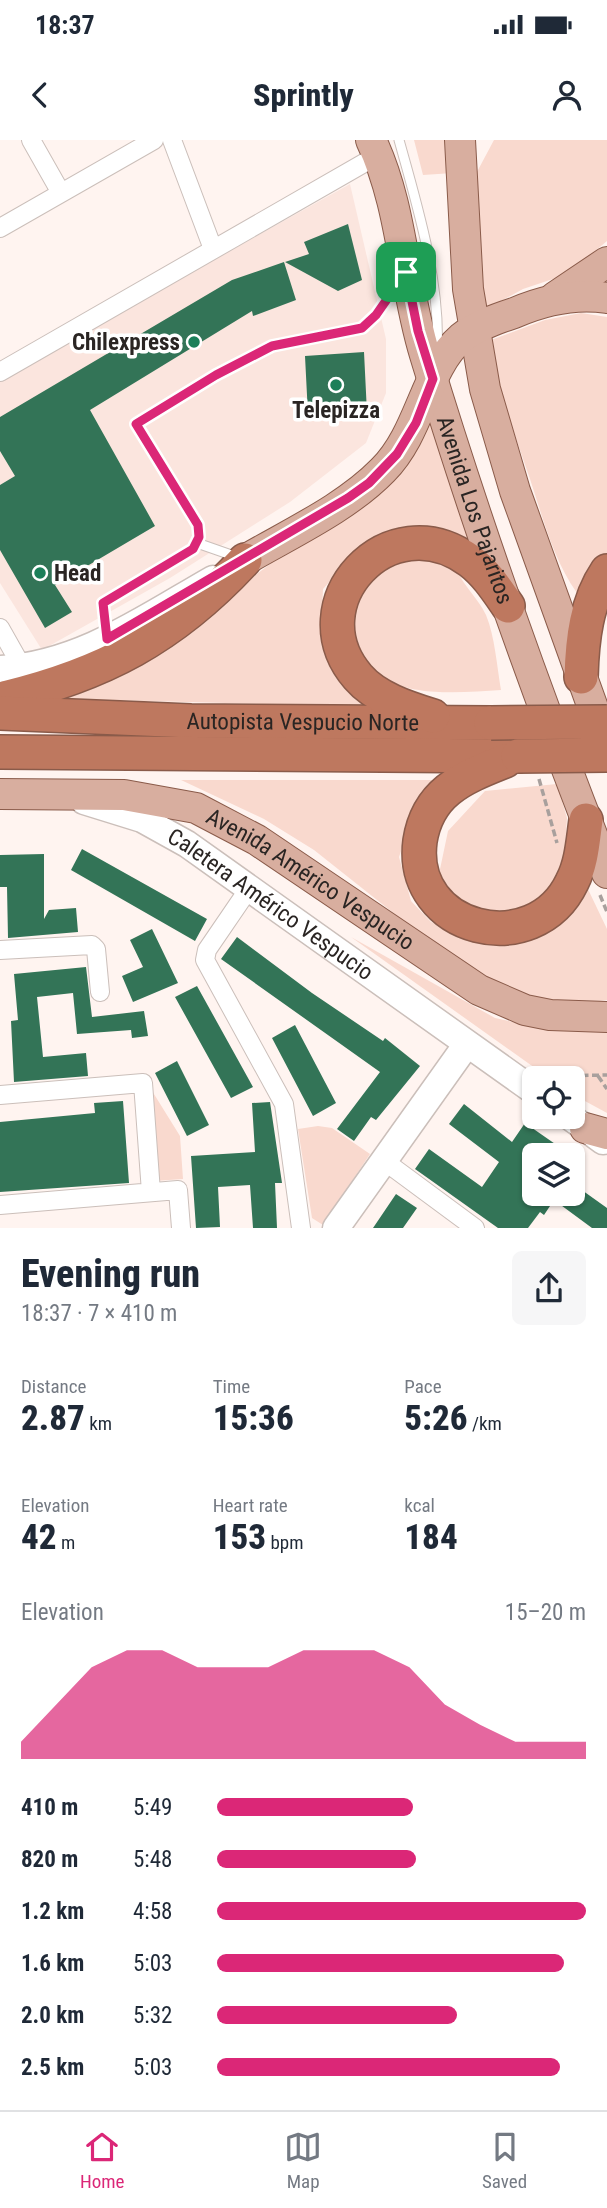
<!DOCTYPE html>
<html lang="en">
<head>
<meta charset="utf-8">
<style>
  body { margin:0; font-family:"Roboto Condensed",sans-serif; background:#f6f6f7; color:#1f2937; height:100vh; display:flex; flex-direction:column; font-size:26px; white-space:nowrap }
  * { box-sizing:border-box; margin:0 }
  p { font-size:23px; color:#747a83 }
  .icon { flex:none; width:38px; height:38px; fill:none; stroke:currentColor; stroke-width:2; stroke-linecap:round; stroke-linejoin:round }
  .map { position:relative; height:1088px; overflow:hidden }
  .drawer { display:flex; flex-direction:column; background:#fff; flex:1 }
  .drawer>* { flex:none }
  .buttons { position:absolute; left:522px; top:926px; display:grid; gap:14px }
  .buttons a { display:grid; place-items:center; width:63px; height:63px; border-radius:10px; background:#fff; box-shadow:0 2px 5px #0004; font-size:35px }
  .pin { position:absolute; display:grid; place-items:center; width:60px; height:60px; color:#fff; margin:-30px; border-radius:14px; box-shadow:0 4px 10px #0006 }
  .round { display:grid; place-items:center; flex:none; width:74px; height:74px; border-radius:10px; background:#f6f6f7 }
  .overview { display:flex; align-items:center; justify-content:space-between; height:119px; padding:0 21px }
  h1 { font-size:38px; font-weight:800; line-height:52px }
  .metrics { display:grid; grid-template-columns:repeat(3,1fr); gap:10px; height:119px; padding:7px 21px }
  .metrics div { display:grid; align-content:center }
  .metrics b { font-size:35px; font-weight:800 }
  .metrics small { font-size:19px; font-weight:400 }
  .metrics p { font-size:19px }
  .chart { height:196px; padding:14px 21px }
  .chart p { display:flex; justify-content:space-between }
  .chart svg { width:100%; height:126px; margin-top:7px; fill:#db2777; opacity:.7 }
  ul { padding:0 21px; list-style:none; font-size:23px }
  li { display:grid; grid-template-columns:112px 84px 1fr; align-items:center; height:52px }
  li i { height:18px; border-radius:9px; background:#db2777 }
  .status { display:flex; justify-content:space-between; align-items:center; height:49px; padding:0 35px; background:#fff; direction:ltr }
  .status svg { height:19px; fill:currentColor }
  header { display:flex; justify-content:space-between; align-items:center; height:91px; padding:0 21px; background:#fff; font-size:32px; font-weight:800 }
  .menu { display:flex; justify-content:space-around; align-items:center; height:98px; border-top:2px solid #e0e1e3; background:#fff; font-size:19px; color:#747a83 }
  .menu a { display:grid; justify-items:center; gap:4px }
  .menu .active { color:#db2777 }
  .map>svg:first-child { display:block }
  .built { fill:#fbe5de }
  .green { fill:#f9d9ce }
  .building { fill:#337457 }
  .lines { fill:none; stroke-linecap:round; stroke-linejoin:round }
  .lane-casing { stroke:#cbbfba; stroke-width:11 }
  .street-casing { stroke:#cbbfba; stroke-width:20 }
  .secondary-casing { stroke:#cbbfba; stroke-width:29 }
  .primary-casing { stroke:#8a5b4a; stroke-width:32 }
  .highway-casing { stroke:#8a5b4a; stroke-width:36 }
  .path { stroke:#a8a09d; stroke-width:3.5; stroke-dasharray:7 3.5; stroke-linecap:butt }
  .lane { stroke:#fff; stroke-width:9 }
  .street { stroke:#fff; stroke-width:18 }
  .secondary { stroke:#fff; stroke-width:26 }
  .primary { stroke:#d8ae9f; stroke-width:30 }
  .highway { stroke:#be785f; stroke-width:33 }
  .highway-bridge-casing { stroke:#8a5b4a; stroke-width:36; stroke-linecap:butt }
  .highway-bridge { stroke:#be785f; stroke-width:33 }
  .route-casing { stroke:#fff; stroke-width:14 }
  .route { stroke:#db2777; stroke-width:9 }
  .poi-dot { fill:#1b7f59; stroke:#fff; stroke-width:2.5 }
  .labels { text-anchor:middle; stroke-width:7; stroke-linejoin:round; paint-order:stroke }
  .poi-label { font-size:23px; font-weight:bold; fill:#2a2523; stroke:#fff; text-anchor:end }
  .street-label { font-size:23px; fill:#2a2523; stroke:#fff }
</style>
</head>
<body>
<div class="status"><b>18:37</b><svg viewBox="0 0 49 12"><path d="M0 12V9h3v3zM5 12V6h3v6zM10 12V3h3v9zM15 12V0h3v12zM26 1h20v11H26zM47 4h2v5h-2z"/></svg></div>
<header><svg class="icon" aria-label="back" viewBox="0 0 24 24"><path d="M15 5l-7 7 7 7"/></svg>Sprintly<svg class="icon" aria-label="person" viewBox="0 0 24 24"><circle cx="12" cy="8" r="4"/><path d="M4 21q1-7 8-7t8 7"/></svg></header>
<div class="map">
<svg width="607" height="1088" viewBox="0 0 607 1088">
  <rect width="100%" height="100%" fill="#fff4f0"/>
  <path class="built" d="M350 44 386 199V253L366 303 290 362 170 438 42 510 0 443V239Z"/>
  <path class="green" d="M414 0H451L453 33 423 35Z
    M494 0H607V101L568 134 523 149 481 172 470 45Z
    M581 173 607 177V414L595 424 577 453C553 419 543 378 530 339 514 293 498 248 491 200L545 180Z
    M430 277 482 418 357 411 323 449 321 494 330 525 351 552 379 567 66 559 179 499 215 466 270 424 349 372Z
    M398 416 456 424C457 440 478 457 486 475 495 497 497 527 501 550 449 553 367 563 354 494 351 482 357 464 358 451Z
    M181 640H446L412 678 399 717 411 761 431 782 470 799 586 745 607 789V860L567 865 530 856 459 825 314 710 264 679Z
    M557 644 567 678 563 739 526 770 467 774 439 734 448 691 485 651Z
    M351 797 495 878 531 886 607 889V973L572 954V938H549Z
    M149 946 180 996 183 1039 154 1041Z
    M318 986 332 988 370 1014 323 1085 312 1078 298 989Z"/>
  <path class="building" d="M348 84 362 140 338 151 285 122 309 114 304 102Z
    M284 122 296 160 253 176 252 171 90 270 155 386 55 445 72 472 45 488 0 410V345L15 336 0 311V277L232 140Z
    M364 212 367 273 308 275 305 216Z
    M82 709 207 779 195 801 71 730Z
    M44 714V779L49 770 76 768 78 792 8 798 7 747H0V715Z
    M152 789 178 843 133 862 122 836 143 827 130 800Z
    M237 797 312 853 383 901 385 898 420 926 376 980 371 977 354 1001 337 989 380 932 221 819Z
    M86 827 92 877 144 871 148 896 132 898 131 890 77 894 73 853 37 857 43 917 86 913 88 936 14 942 11 881 18 880 14 834Z
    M197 846 253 947 231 958 175 857Z
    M295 885 336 963 313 976 272 898Z
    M177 921 209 985 187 996 155 933Z
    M123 961 129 1043 0 1052V982L95 973 94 963Z
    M270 962 282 1043H275L277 1088H253L250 1045 218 1047 220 1087 196 1088 191 1016 255 1012 252 963Z
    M464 964 512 1002 525 983 571 1015H534V1054H572V1043L607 1068V1088H592L554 1060 544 1075 540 1072 528 1088H498L415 1029 429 1009 482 1047 499 1022 449 984Z
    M396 1054 417 1068 403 1088H373Z"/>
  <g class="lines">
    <defs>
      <path id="lane" d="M399 0C417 64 441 144 437 211
        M197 403 198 385 136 284 216 235 272 206 362 188 376 175 401 139
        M106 494 103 463 193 409 197 403 237 417"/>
      <path id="street" d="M31 0 61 53
        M172 0 213 109
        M0 88 154 0
        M0 232 378 15
        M0 488 22 527
        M250 747 207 810 205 820 284 964 301 1088
        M0 810 92 805 96 809 100 852
        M0 955 143 943 151 1052
        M383 1020 475 1088
        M0 1065 178 1050 181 1088"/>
      <g id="secondary">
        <path d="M0 529C80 525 146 477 213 439"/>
        <path id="s1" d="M84 661 142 679 187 704 534 951"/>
        <path d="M569 976 603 1001"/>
        <path d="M336 1088 467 904"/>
      </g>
      <g id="primary">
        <path id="s2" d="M371 0C403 67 403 144 425 215 478 390 540 563 607 733"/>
        <path d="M460 0 468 149 485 249 515 351 606 604"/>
        <path d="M555 157 607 122"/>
        <path d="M245 420C291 393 346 368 383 330 421 292 425 229 461 198 476 186 496 179 514 173 544 160 574 153 607 158"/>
        <path id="s3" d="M0 654 124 655 196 668 257 700 479 850 525 870 550 875 607 877"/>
        <path d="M585 988 607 994"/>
      </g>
      <g id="highway">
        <path d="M581 537C582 500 586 462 607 431"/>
        <path d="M0 559C102 535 173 498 245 420"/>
        <path id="s4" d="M0 573 191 581 491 583"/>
        <path d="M433 576C407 568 376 558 358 537 295 464 389 361 470 421 486 433 497 450 508 466"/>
        <path d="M0 612 518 616"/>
        <path d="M505 621C485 629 464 637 448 650 432 663 423 682 420 701 408 791 534 822 572 742 582 723 583 701 586 680"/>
      </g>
    </defs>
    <use href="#lane" class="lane-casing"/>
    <use href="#street" class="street-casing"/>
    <use href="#secondary" class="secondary-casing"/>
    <use href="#primary" class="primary-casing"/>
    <use href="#highway" class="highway-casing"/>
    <path class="path" d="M539 639 557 703
      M600 755 607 772
      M550 936 607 935
      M598 936 607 949"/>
    <use href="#lane" class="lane"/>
    <use href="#street" class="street"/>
    <use href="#secondary" class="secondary"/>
    <use href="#primary" class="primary"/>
    <use href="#highway" class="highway"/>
    <defs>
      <path id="highway-bridge" d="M491 583 607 582
        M518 616 607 615"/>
    </defs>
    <use href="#highway-bridge" class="highway-bridge-casing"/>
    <use href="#highway-bridge" class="highway-bridge"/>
  </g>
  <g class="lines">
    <defs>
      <path id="route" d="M406 132 418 191 433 239 416 283 397 314 369 343 348 358 107 499 103 463 193 409 199 397 198 385 136 284 216 235 272 206 362 188 376 175Z"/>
    </defs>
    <use href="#route" class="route-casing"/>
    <use href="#route" class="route"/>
  </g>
  <g class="poi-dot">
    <circle cx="194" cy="202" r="7"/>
    <circle cx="336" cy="245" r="7"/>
    <circle cx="40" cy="433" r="7"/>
  </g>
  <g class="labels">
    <g class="poi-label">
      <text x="180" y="210">Chilexpress</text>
      <text x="336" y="278" text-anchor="middle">Telepizza</text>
      <text x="54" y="441" text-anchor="start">Head</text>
    </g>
    <g class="street-label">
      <text dy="8" stroke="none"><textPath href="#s2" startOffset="385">Avenida Los Pajaritos</textPath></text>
      <text dy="8" stroke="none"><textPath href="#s4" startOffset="303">Autopista Vespucio Norte</textPath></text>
      <text dy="8" stroke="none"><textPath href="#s3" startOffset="332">Avenida Américo Vespucio</textPath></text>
      <text dy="8" stroke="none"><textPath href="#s1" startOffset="215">Caletera Américo Vespucio</textPath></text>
    </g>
  </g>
</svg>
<div class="buttons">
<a><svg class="icon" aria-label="locate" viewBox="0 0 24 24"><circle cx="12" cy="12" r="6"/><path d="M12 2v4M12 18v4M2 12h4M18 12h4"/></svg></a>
<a><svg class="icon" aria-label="layers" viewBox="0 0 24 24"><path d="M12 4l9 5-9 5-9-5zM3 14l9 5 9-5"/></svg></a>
</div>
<div class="pin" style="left:406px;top:132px;background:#1e9e55"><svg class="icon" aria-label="arrive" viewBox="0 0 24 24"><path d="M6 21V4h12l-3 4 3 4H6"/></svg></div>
</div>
<section class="drawer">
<div class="overview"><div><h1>Evening run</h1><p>18:37 · 7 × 410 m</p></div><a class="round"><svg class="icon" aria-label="share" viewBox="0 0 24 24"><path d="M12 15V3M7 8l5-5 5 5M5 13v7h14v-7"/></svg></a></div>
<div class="metrics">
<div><p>Distance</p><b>2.87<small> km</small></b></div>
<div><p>Time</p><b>15:36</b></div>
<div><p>Pace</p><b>5:26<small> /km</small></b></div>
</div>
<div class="metrics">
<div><p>Elevation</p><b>42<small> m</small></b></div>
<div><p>Heart rate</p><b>153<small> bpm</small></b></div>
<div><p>kcal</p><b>184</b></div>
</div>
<div class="chart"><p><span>Elevation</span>15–20 m</p>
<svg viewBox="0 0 160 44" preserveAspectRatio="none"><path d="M0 44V38L10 25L20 12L30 6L40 6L50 12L60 12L70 12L80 6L90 6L100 6L110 12L120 25L130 32L140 38L150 38L160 38V44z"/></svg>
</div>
<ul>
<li><b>410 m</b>5:49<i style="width:53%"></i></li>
<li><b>820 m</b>5:48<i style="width:54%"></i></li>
<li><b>1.2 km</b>4:58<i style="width:100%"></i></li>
<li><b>1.6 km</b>5:03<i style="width:94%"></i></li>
<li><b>2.0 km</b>5:32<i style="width:65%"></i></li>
<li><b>2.5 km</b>5:03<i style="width:93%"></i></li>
</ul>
</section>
<nav class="menu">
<a class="active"><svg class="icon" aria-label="home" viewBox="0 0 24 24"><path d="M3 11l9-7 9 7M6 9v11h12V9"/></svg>Home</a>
<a><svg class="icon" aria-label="map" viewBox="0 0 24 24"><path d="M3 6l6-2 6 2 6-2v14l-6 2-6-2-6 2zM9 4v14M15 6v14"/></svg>Map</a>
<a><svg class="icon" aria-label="saved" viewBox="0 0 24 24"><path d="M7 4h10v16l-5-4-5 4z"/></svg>Saved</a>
</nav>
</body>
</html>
